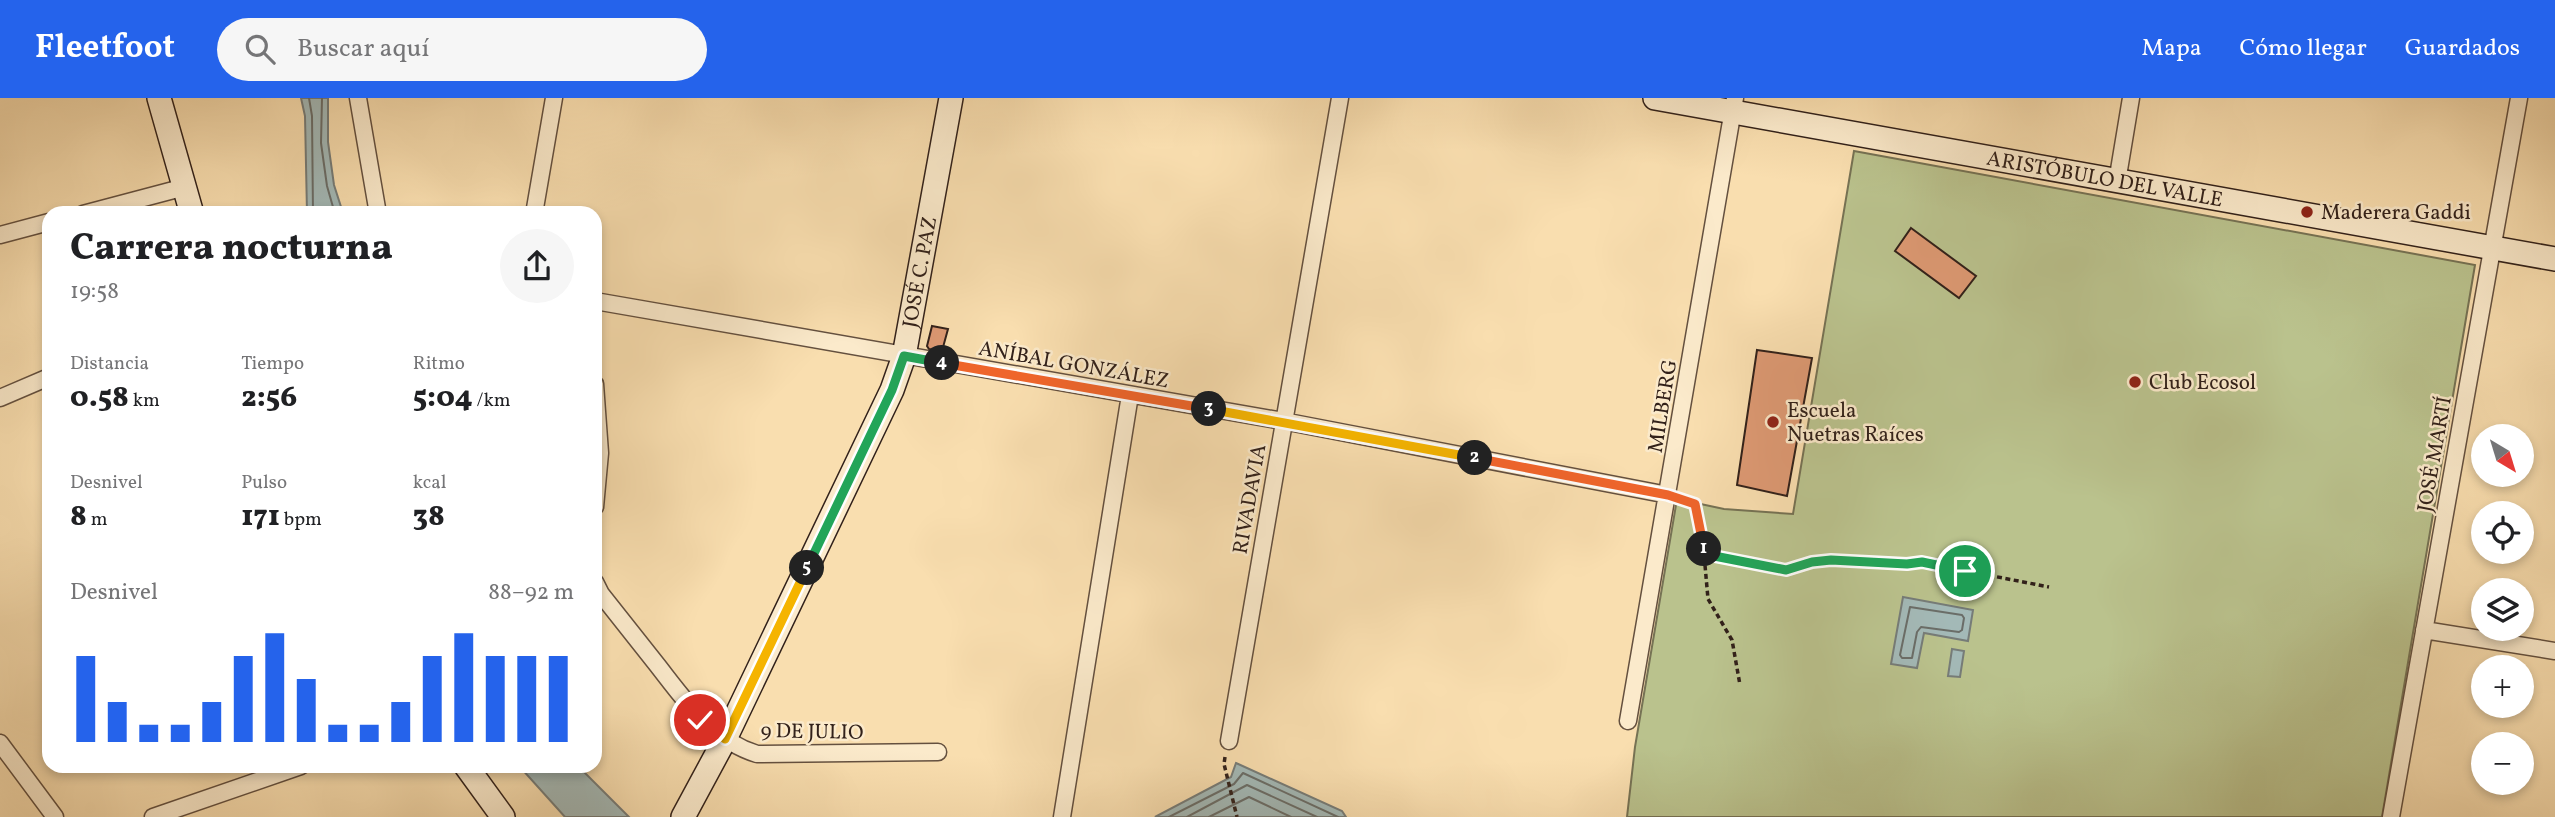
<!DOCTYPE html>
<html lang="es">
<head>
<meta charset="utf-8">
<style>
  body { margin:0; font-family:Vollkorn,serif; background:#f6f6f6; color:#202124; height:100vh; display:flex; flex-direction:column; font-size:26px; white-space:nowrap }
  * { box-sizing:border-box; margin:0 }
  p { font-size:23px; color:#757577 }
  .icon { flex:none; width:38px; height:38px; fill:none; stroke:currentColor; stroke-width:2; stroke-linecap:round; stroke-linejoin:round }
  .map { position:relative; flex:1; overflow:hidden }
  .details { position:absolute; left:42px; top:108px; width:560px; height:567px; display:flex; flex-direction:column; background:#fff; border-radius:21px; box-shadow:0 4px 10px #0003 }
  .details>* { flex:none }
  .needle { width:46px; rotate:142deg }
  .controls { position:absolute; left:2471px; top:326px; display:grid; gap:14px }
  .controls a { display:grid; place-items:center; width:63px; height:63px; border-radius:50%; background:#fff; box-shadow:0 4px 10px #0003; font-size:35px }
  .pin { position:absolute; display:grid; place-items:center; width:60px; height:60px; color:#fff; margin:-30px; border:4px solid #fff; border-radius:50%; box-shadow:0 2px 7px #0007 }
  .km { position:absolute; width:35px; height:35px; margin:-18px; border-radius:50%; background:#222; color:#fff; font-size:19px; line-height:35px; text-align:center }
  .round { display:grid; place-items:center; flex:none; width:74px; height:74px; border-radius:37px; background:#f6f6f6 }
  .head { display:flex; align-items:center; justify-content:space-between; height:119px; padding:0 28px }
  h1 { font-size:38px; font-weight:800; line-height:52px }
  .figures { display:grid; grid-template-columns:repeat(3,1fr); gap:10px; height:119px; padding:7px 28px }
  .figures div { display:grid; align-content:center }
  .figures b { font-size:30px; font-weight:800 }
  .figures small { font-size:19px; font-weight:400 }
  .figures p { font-size:19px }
  .chart { height:196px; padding:14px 28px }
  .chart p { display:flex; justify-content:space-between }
  .chart svg { width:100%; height:126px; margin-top:7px; stroke:#2563eb; stroke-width:6 }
  header { display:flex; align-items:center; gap:42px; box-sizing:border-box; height:98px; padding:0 35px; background:#2563eb; color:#fff }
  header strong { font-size:33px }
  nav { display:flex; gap:38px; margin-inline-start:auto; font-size:24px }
  .search { width:490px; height:63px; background:#f6f6f6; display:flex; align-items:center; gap:18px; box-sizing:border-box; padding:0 24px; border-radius:38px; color:#757577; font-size:26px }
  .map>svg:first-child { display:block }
  .green { fill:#bac28d; stroke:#767254; stroke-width:2 }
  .water { fill:#a3b9b7; stroke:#767c78; stroke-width:2 }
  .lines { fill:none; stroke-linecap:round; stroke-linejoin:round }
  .shore { stroke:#6a6d68; stroke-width:2 }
  .building { fill:#dd9973; stroke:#32211a; stroke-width:2 }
  .street-casing { stroke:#64503f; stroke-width:19 }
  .secondary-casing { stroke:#32211a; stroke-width:26 }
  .path { stroke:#32211a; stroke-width:3.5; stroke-dasharray:5 3.5; stroke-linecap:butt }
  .street { stroke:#fbeacb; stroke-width:16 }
  .secondary { stroke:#fbeacb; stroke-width:23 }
  .split-1-casing { stroke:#fff; stroke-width:14 }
  .split-2-casing { stroke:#fff; stroke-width:14 }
  .split-3-casing { stroke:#fff; stroke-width:14 }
  .split-4-casing { stroke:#fff; stroke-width:14 }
  .split-5-casing { stroke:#fff; stroke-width:14 }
  .split-6-casing { stroke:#fff; stroke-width:14 }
  .split-1 { stroke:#22a559; stroke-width:9 }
  .split-2 { stroke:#f0652b; stroke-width:9 }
  .split-3 { stroke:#f5b400; stroke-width:9 }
  .split-4 { stroke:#f0652b; stroke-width:9 }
  .split-5 { stroke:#22a559; stroke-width:9 }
  .split-6 { stroke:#f5b400; stroke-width:9 }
  .poi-dot { fill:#8f2418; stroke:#fbeacb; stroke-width:2.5 }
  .labels { text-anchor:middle; stroke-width:5; stroke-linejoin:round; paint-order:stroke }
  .street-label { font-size:21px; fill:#32211a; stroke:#fbeacb }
  .poi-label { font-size:21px; fill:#32211a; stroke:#fbeacb; text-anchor:start }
</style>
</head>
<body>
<header>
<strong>Fleetfoot</strong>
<div class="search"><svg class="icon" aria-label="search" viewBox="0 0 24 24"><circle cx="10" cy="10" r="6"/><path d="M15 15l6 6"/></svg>Buscar aquí</div>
<nav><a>Mapa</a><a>Cómo llegar</a><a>Guardados</a></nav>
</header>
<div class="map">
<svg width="2555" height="719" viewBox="0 0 2555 719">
  <rect width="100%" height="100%" fill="#f9deaf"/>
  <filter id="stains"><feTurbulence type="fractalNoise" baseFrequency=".00286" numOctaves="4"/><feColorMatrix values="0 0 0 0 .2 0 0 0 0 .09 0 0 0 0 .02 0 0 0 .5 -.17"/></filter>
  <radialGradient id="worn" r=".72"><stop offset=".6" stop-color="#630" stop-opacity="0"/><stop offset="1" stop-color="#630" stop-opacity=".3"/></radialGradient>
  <path class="green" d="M1854 53 2475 167 2382 719H1627L1635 649 1677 401 1724 411 1793 416Z"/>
  <path class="water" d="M301 0H328V44L334 87 343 115H307L305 18Z
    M1903 499 1973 512 1968 543 1924 535 1917 570 1891 566Z
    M1952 551 1964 553 1960 579 1948 578Z
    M1236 665 1342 713 1346 719H1155L1231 679Z
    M520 669H579L629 719H565Z"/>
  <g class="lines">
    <path class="shore" d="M309 0 312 18 313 116
      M322 0 321 45 327 88 335 116
      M1910 509 1962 517 1964 520 1962 532 1959 534 1921 529 1917 534 1912 560H1902L1900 557Z
      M1169 719 1234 686 1243 675 1338 719
      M1187 719 1247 687 1317 719
      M1209 719 1249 699 1291 719"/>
  </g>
  <path class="building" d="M1911 130 1976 178 1959 200 1895 153Z
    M932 228 948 231 942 253 929 251 927 248Z
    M1757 252 1812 260 1787 398 1737 387Z"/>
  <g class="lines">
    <defs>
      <path id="street" d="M358 0 378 116
        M2117 84 2131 0
        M83 116 185 89
        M534 116 554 0
        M0 137 49 124
        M595 203 1283 323 1668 397
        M595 286 600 355 595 409
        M0 300 49 279
        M595 484 601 496C620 520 639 544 658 568 686 604 712 642 757 656L938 654
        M2424 532 2555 553
        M1628 623 1735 0
        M1229 643 1340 0
        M0 645 55 719
        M153 719 301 668
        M1062 719 1130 297
        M2391 719 2519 0"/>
      <g id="secondary">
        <path d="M159 0 192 116"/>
        <path id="s1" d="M1655 0 2555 161"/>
        <path d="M466 668 503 719"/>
        <path id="s2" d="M683 719 725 641 892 292 904 258 951 0"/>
      </g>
    </defs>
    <use href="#street" class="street-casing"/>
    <use href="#secondary" class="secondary-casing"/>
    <path class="path" d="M1681 403 1695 406 1704 456 1708 501 1732 542 1740 587
      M1704 456 1785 472 1813 464 1831 462 1907 466 1921 464 2049 489
      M1225 659 1224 666 1237 719"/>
    <use href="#street" class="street"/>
    <use href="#secondary" class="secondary"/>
  </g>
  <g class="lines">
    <defs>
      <path id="split-1" d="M1704 451V456L1786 472 1812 464 1831 462 1907 466 1922 464 1965 473"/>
      <path id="split-2" d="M1475 360 1668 397 1695 406 1704 451"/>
      <path id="split-3" d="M1209 311 1475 360"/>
      <path id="split-4" d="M942 265 1209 311"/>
      <path id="split-5" d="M807 470 892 292 904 258 942 265"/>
      <path id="split-6" d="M700 622 725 641 807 470"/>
    </defs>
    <use href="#split-1" class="split-1-casing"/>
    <use href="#split-2" class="split-2-casing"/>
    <use href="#split-3" class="split-3-casing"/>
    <use href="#split-4" class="split-4-casing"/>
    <use href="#split-5" class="split-5-casing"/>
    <use href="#split-6" class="split-6-casing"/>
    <use href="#split-1" class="split-1"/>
    <use href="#split-2" class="split-2"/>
    <use href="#split-3" class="split-3"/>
    <use href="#split-4" class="split-4"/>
    <use href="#split-5" class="split-5"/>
    <use href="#split-6" class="split-6"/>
  </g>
  <g class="poi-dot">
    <circle cx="2307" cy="114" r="7"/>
    <circle cx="2135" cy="284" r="7"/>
    <circle cx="1773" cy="324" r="7"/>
  </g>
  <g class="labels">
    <g class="street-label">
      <text dy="7" stroke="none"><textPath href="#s1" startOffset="457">ARISTÓBULO DEL VALLE</textPath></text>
      <text dy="7" stroke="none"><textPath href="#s2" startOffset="597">JOSÉ C. PAZ</textPath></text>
      <text transform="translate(1074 266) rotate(10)" y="7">ANÍBAL GONZÁLEZ</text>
      <text transform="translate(1662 308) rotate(-81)" y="7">MILBERG</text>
      <text transform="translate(2434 356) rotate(-80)" y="7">JOSÉ MARTÍ</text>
      <text transform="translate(1249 401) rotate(-80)" y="7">RIVADAVIA</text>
      <text transform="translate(812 633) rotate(1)" y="7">9 DE JULIO</text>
    </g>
    <g class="poi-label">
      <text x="2321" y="121">Maderera Gaddi</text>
      <text x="2149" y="291">Club Ecosol</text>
      <text x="1787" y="319">Escuela<tspan x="1787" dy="24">Nuetras Raíces</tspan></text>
    </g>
  </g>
  <rect width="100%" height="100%" filter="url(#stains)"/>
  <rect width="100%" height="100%" fill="url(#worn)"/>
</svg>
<div class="controls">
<a><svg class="needle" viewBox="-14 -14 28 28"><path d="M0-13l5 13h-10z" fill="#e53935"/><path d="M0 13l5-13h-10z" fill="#757577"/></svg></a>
<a><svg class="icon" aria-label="locate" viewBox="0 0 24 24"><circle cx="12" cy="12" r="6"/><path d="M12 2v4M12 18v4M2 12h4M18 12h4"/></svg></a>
<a><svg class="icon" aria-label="layers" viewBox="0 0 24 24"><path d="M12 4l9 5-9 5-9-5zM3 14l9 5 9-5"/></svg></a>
<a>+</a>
<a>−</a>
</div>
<div class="pin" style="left:1965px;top:473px;background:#1e9e55"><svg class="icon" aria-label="arrive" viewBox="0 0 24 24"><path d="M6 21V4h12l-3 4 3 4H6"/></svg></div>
<div class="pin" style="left:700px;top:622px;background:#d93025"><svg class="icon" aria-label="check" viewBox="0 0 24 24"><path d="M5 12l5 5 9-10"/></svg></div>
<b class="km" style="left:1704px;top:451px">1</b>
<b class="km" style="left:1475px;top:360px">2</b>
<b class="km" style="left:1209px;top:311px">3</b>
<b class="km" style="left:942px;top:265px">4</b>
<b class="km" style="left:807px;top:470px">5</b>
<section class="details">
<div class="head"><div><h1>Carrera nocturna</h1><p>19:58</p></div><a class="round"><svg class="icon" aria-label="share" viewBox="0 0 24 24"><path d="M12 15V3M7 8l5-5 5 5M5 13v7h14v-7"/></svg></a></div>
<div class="figures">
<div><p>Distancia</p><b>0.58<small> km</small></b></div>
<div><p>Tiempo</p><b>2:56</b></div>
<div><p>Ritmo</p><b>5:04<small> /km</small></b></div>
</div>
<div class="figures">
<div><p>Desnivel</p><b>8<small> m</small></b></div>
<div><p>Pulso</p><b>171<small> bpm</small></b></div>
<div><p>kcal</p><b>38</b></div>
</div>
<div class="chart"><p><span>Desnivel</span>88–92 m</p>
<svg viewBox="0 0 160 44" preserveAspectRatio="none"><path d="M5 44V14M15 44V30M25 44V38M35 44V38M45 44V30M55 44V14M65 44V6M75 44V22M85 44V38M95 44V38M105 44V30M115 44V14M125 44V6M135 44V14M145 44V14M155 44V14"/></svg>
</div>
</section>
</div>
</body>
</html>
